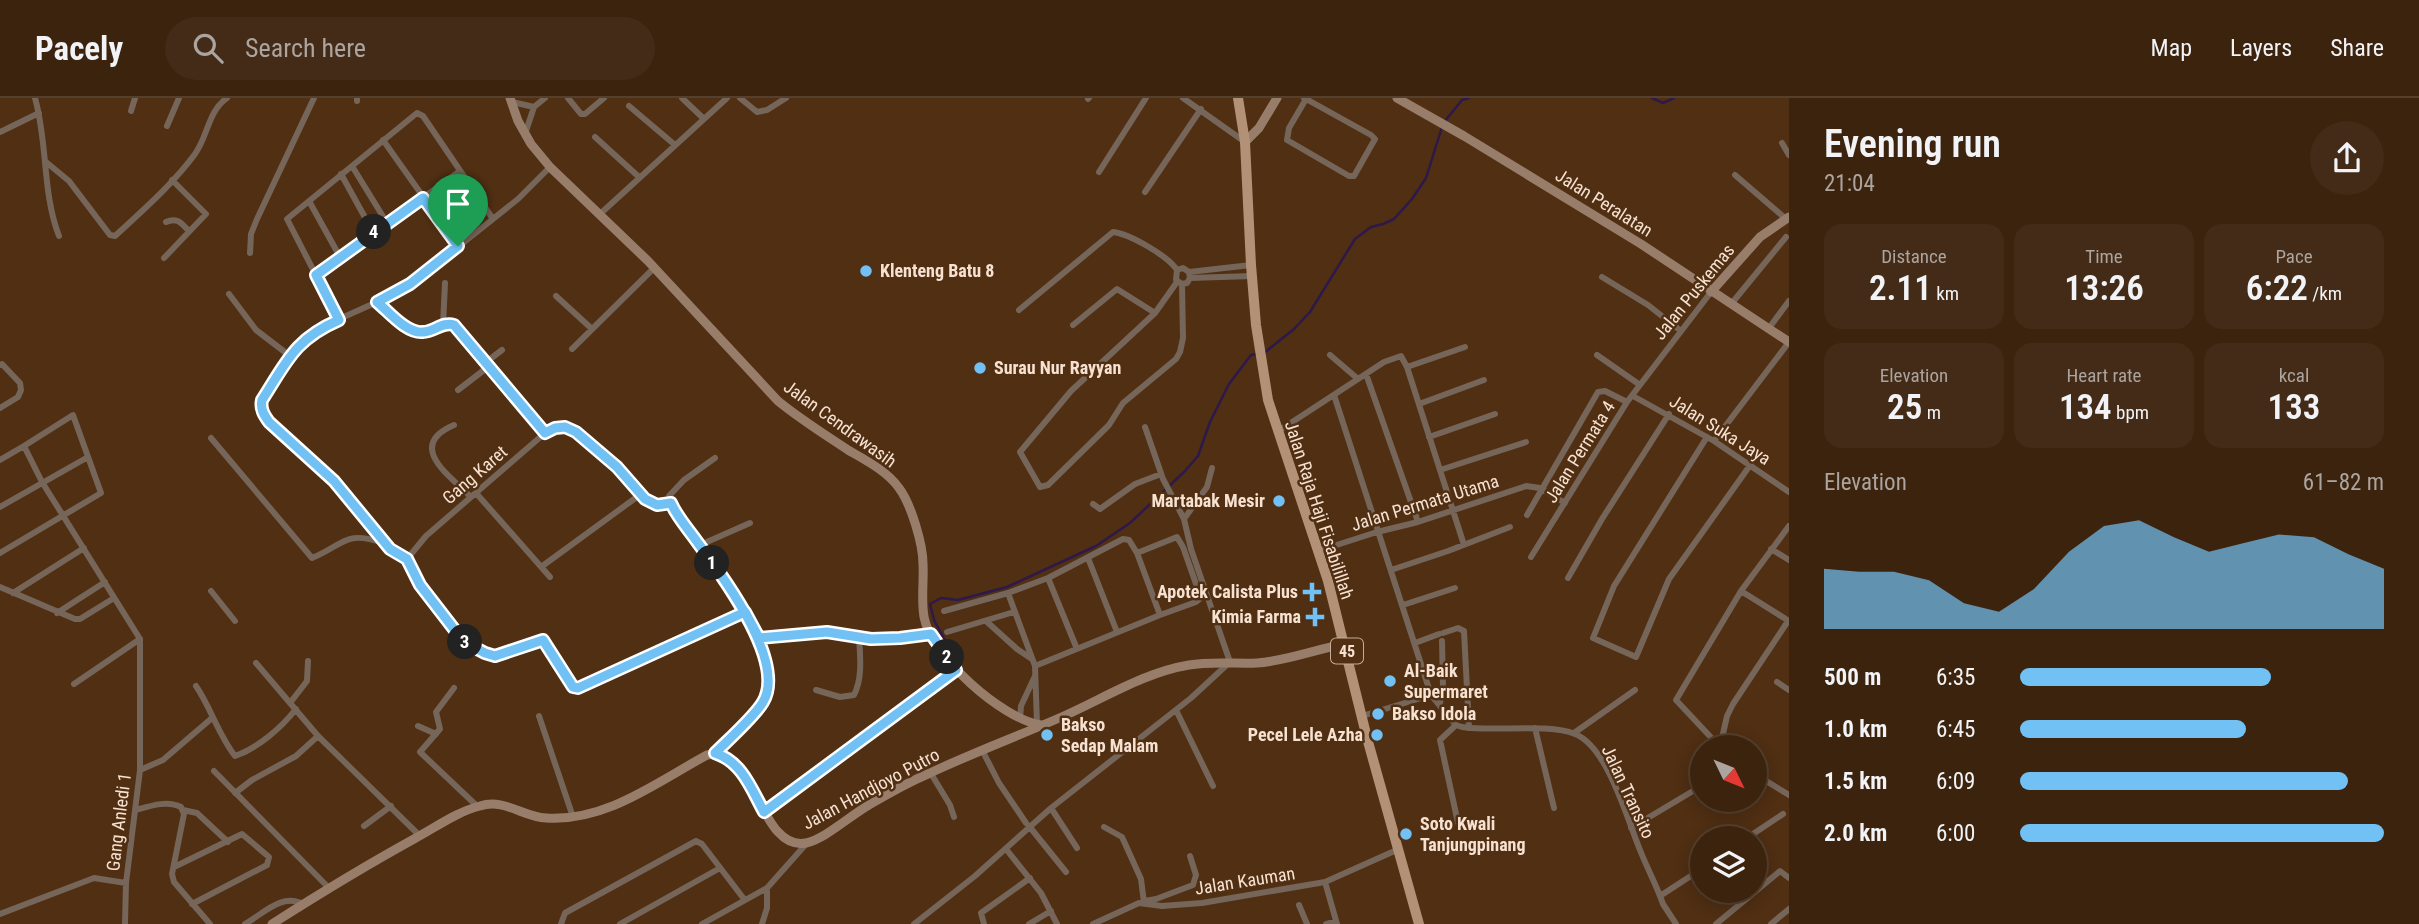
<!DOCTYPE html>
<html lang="en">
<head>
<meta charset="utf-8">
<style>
  body { margin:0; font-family:"Roboto Condensed",sans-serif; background:#432b17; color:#f1f3f6; height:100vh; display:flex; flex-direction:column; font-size:26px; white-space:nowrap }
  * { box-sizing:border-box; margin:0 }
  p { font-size:23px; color:#aca49e }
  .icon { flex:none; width:38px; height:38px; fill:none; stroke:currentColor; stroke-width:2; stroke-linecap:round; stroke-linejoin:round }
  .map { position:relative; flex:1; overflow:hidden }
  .drawer { display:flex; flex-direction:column; background:#3c230e; width:630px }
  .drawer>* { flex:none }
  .needle { width:46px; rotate:133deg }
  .controls { position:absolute; left:1690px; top:637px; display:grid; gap:14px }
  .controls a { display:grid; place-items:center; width:77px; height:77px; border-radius:50%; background:#3c230e; box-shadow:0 4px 18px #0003,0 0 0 2px #55402e; font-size:35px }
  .pin { position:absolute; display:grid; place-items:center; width:60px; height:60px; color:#fff; margin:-72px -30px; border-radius:50% 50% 50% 0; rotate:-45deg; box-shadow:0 0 7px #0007 }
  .pin .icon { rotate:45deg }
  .km { position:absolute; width:35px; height:35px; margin:-18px; border-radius:50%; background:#222; color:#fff; font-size:19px; line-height:35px; text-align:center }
  .round { display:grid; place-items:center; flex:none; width:74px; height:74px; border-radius:37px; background:#432b17 }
  .overview { display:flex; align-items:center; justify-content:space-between; height:119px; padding:0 35px }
  h1 { font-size:38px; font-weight:600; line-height:52px }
  .metrics { display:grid; grid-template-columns:repeat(3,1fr); gap:10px; height:119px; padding:7px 35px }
  .metrics div { display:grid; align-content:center; border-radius:18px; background:#432b17; text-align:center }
  .metrics b { font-size:35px; font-weight:600 }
  .metrics small { font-size:19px; font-weight:400 }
  .metrics p { font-size:19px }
  .chart { height:196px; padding:14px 35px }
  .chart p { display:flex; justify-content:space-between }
  .chart svg { width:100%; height:126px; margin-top:7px; fill:#71c1f5; opacity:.7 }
  ul { padding:0 35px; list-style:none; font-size:23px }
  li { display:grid; grid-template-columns:112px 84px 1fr; align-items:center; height:52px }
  li i { height:18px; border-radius:9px; background:#71c1f5 }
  header { display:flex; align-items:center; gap:42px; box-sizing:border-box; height:98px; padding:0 35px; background:#3c230e; border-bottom:2px solid #55402e }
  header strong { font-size:33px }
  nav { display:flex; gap:38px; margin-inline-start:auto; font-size:24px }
  .search { width:490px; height:63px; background:#432b17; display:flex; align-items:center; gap:18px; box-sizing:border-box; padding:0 24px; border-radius:38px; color:#aca49e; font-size:26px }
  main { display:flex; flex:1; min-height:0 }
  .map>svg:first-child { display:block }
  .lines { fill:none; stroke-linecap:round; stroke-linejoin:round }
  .stream { stroke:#2d194b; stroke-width:2.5 }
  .street { stroke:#766559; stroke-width:6 }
  .secondary { stroke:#987e6a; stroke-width:9 }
  .primary { stroke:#b29177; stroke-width:10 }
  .route-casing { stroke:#fff; stroke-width:14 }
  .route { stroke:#71c1f5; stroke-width:9 }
  .poi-dot { fill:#71c1f5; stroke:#502f13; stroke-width:2.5 }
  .labels { text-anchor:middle; stroke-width:5; stroke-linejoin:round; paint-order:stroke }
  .shield { fill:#502f13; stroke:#c5ac99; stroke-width:2 }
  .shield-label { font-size:16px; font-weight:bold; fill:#f7e2d2 }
  .street-label { font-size:18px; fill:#f7e2d2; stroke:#502f13 }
  .poi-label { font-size:18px; font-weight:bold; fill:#f7e2d2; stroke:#502f13; text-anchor:start }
</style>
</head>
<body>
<header>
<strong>Pacely</strong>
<div class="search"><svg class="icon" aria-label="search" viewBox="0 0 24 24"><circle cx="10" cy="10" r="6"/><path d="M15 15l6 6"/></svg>Search here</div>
<nav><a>Map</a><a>Layers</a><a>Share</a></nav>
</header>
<main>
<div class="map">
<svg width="1789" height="826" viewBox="0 0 1789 826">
  <rect width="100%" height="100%" fill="#502f13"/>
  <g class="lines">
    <path class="stream" d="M1652 0 1663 5 1674 0
      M1445 23 1462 2 1469 0
      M1264 255 1294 231 1310 214 1355 141 1371 129 1383 126 1394 121 1412 101 1426 80 1442 29
      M943 550 947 546 934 522 930 506 941 500 958 502 1007 489 1096 448 1130 425 1184 374 1198 358 1210 324 1229 286 1251 257 1258 256"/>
    <path class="street" d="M35 0C48 46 42 94 59 138
      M357 0V3
      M568 0 581 16H585L604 0
      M682 0 703 20
      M740 0 757 14 767 12 786 0
      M1183 0 1245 44
      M1304 0 1306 1 1371 37 1375 41 1354 78H1349L1287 42 1289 30 1306 1 1307 0
      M1088 1 1089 0
      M512 4 534 9
      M629 8 675 47
      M131 13 135 0
      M167 28 179 0
      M0 34 39 15
      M525 36 534 9 545 0
      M595 39 639 79
      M383 42 458 148
      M1782 45 1789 57
      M46 64 69 83 110 137 115 138C142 113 173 86 195 56 208 38 208 13 227 0
      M352 68 387 125
      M1099 74 1146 0
      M341 76 373 134
      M1735 77 1785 120
      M1145 94 1201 11
      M309 103 340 159
      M600 116 727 0
      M166 124C177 119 181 125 189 133
      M250 155 251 136 257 121 314 0
      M164 160 206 116 172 82
      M1189 174 1251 167
      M316 177 460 73
      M1602 179 1648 207 1681 233
      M1190 180 1189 174 1183 170 1177 172 1176 182 1182 186 1187 185 1190 180 1252 178
      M1177 184 1155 215 1071 293 1020 354 1040 389 1048 387 1109 327 1123 305 1176 261 1180 254 1183 240 1182 186
      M229 196 256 232 290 258
      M556 198 592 231
      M377 204C389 214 406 235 423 234 434 234 443 223 454 227L545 335
      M1732 205 1786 139
      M1019 212 1113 134C1130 136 1168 158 1177 172
      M339 222 287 121 417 15 423 18 493 121
      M443 227 445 185
      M1073 227 1117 191 1155 215
      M1769 230 1789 203
      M572 251 654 170
      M1330 257 1358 281
      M1597 257 1640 287
      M485 265 502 252
      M0 267 2 266 20 285 21 292 18 299 0 310
      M1407 269 1465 249
      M1366 276 1418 424
      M458 292 488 269
      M1334 297 1431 597
      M1633 298 1714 343 1789 394
      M1419 306 1484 282
      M454 327C405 348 450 378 471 399
      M1277 334 1384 264 1401 258 1407 269 1464 447
      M1429 339 1495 316
      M1707 339 1614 488 1593 540 1636 559 1669 481 1751 366
      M211 340 312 460C345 446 345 432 383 445
      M1714 343 1789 244
      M0 362 24 348 42 384 140 541
      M1440 372 1526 344
      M476 395 550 479
      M671 405 657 407 645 401 617 369 575 334 565 329 555 330 545 335 426 438 407 461C416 487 464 561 497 557 513 555 528 544 543 542L573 589 578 590 745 514
      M1093 406 1100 411 1135 386 1161 376
      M0 409 88 359
      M1527 417 1598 294 1605 293 1627 304
      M1184 421 1207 389 1212 370
      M700 447 750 425
      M1771 451 1789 462
      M1318 453 1377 434 1418 424 1526 388 1540 390 1565 405
      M0 455 101 395 73 317 24 348
      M1531 459 1627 304 1711 194
      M1088 460 1117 534
      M407 461 390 451 334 383 269 324 262 312V302L290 258 305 239 317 231 377 204 414 184 518 101 550 69
      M541 469 641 396
      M1391 472 1448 453 1510 429
      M1048 480 1077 551
      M1568 480 1602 421 1669 316
      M0 489 75 521H80L114 500
      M211 493 235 523
      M1741 493 1789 523
      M13 495 84 450
      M1008 495 1035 568 1037 626
      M1403 507 1455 490
      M944 513 1008 495 1048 480 1123 441 1129 442 1137 455 1160 517
      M57 515 105 484
      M986 523 1017 551 1032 561
      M947 534 1014 514
      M1443 535 1458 530 1464 533 1469 630
      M759 540 827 534 871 541 931 536
      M1415 545 1439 536
      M256 565 318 638 420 738
      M1035 568 1160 517 1196 504 1201 500 1183 449 1177 439 1137 455
      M1777 584 1789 592
      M74 586 140 541
      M196 588C211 610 218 636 235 658 258 650 281 630 296 611
      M454 590 436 614 440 631 420 654 477 708
      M816 592 840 599 854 597C863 579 860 558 859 538
      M290 605 307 583 308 563
      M1440 605 1443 589 1442 543
      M1176 612 1213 688
      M539 618 573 719
      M1362 618 1431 597 1456 627 1462 629C1495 634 1547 625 1575 636 1608 649 1627 721 1640 752 1647 770 1657 788 1663 806L1676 826
      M1020 621 1021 608 1035 578
      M1456 627 1440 642 1458 725
      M418 628 436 636
      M1535 630 1554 710
      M1574 635 1635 592
      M1720 649 1676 602 1741 493 1789 428
      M1720 649 1727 618 1733 606 1788 523
      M982 652 999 685 1026 725
      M715 655C729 640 751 622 763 605 792 560 699 445 672 409L669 398 684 382 715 360
      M140 672 163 662 212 620
      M214 673 328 789
      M930 674 950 707 954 719
      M1755 676 1789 697
      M235 695 252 682 296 658 318 638
      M1051 710 1077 750
      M136 712C150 708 167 702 181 709L184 716 172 776 174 784 210 826
      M183 712 197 715 228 744
      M764 714 956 572
      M364 728 391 708
      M1029 728 1066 774
      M1104 729 1122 739 1141 781 1144 805
      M1631 730 1703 687
      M1747 740 1783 716
      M1006 751 1041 795 1057 826
      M174 769 242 736 269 759 267 767 192 806
      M1325 784 1337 826
      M1660 798 1703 770
      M1145 803 1156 801 1193 787 1196 777 1190 758
      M1299 807 1307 826
      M0 816 94 780 126 785
      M125 826 126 785 140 672V541
      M245 826C264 815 282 795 303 806
      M561 826 565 815 696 743 702 746 744 801
      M620 826 720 770
      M702 826 767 790 807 745
      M762 826 767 810V790
      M914 826 975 778 1051 710 1191 600 1230 564 1191 451 1184 421 1163 381 1145 329
      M984 826 981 815 1030 780
      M1029 826 1051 813
      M1093 826 1139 805 1162 808 1202 805 1325 784 1399 751
      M1326 826 1336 823
      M1716 826 1780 773 1789 780
      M1771 826 1789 811"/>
    <path class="secondary" d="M510 0 518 23 531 46 550 69 648 163 778 303C800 321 824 336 848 352 865 362 887 373 899 390 911 406 923 446 923 466 924 483 921 501 924 519 931 558 1002 621 1041 627
      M1397 0 1464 38 1641 146 1789 244
      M1245 44 1259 30 1277 0
      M1711 194 1760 139 1789 119
      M272 826C319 796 365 768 414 741 435 730 456 714 480 708 504 700 523 719 546 720 606 724 657 684 707 657 756 646 759 754 806 745 825 741 851 717 869 707 889 695 909 684 930 675 975 654 1021 637 1066 617 1106 599 1146 574 1189 567 1211 563 1235 566 1257 565 1287 563 1316 551 1345 546"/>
    <path class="primary" d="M1238 0 1245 44 1251 167 1256 227 1268 302 1328 483 1367 640 1419 826"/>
  </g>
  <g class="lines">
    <defs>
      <path id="route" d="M458 148 410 186 377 204C389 214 407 236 423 234 434 234 443 223 454 227L545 335 555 330 565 329 576 334 617 369 645 401 657 407 671 405C677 419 689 432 698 445 722 477 787 564 763 604 755 618 727 643 715 655 742 664 751 690 764 714L956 572 931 536 900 540 871 541 827 534 759 540 745 514 578 590 573 589 543 542 495 558 485 555 464 544 420 487 407 461 390 451 334 383 269 324C264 317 260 311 262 302 287 263 295 241 339 222L316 177 423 100 458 148"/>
    </defs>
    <use href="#route" class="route-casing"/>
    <use href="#route" class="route"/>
  </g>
  <g class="poi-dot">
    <circle cx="866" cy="173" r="7"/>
    <circle cx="980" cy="270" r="7"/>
    <circle cx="1279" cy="403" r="7"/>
    <path d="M1308.5 483.5h7v7h7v7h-7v7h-7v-7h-7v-7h7z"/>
    <path d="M1311.5 508.5h7v7h7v7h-7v7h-7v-7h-7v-7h7z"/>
    <circle cx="1390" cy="583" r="7"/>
    <circle cx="1378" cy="616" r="7"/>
    <circle cx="1047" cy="637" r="7"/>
    <circle cx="1377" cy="637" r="7"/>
    <circle cx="1406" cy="736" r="7"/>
  </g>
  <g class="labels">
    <rect class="shield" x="1331" y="540.5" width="32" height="25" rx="5"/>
    <g class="shield-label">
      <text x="1347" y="559">45</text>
    </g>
    <g class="street-label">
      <text transform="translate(1604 105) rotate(32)" y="6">Jalan Peralatan</text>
      <text transform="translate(1694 194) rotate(-51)" y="6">Jalan Puskemas</text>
      <text transform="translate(840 326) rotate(36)" y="6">Jalan Cendrawasih</text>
      <text transform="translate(1720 332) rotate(32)" y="6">Jalan Suka Jaya</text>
      <text transform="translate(1580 354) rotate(-58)" y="6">Jalan Permata 4</text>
      <text transform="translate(475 377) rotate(-41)" y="6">Gang Karet</text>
      <text transform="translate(1425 405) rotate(-17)" y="6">Jalan Permata Utama</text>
      <text transform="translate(1319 412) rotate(72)" y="6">Jalan Raja Haji Fisabilillah</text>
      <text transform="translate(871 691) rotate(-28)" y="6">Jalan Handjoyo Putro</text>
      <text transform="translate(1628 694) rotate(65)" y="6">Jalan Transito</text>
      <text transform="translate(119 724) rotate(-83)" y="6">Gang Anledi 1</text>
      <text transform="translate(1245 783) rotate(-9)" y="6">Jalan Kauman</text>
    </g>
    <g class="poi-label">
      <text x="880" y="179">Klenteng Batu 8</text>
      <text x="994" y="276">Surau Nur Rayyan</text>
      <text x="1265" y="409" text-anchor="end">Martabak Mesir</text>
      <text x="1298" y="500" text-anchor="end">Apotek Calista Plus</text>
      <text x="1301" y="525" text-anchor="end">Kimia Farma</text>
      <text x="1404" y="579">Al-Baik<tspan x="1404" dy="21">Supermaret</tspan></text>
      <text x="1392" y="622">Bakso Idola</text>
      <text x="1061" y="633">Bakso<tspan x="1061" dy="21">Sedap Malam</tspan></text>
      <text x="1363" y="643" text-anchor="end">Pecel Lele Azha</text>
      <text x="1420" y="732">Soto Kwali<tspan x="1420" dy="21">Tanjungpinang</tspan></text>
    </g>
  </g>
</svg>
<div class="controls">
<a><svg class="needle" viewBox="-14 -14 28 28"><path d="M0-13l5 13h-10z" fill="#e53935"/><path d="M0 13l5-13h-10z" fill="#aca49e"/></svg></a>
<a><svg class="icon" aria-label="layers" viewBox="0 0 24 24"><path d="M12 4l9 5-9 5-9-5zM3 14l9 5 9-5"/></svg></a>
</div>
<div class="pin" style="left:458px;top:148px;background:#1e9e55"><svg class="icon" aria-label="arrive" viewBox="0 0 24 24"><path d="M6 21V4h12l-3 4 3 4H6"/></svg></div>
<b class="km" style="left:712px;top:465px">1</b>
<b class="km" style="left:947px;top:559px">2</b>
<b class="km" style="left:465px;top:544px">3</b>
<b class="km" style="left:374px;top:134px">4</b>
</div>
<section class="drawer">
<div class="overview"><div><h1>Evening run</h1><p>21:04</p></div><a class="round"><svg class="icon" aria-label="share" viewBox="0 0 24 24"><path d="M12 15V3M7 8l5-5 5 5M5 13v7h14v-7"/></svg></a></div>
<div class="metrics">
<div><p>Distance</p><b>2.11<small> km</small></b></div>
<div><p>Time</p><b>13:26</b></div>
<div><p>Pace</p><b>6:22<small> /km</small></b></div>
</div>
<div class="metrics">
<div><p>Elevation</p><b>25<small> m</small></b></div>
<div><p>Heart rate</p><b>134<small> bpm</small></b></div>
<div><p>kcal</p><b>133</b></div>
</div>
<div class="chart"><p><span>Elevation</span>61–82 m</p>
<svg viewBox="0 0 160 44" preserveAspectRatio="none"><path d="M0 44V23L10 24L20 24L30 27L40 35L50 38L60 30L70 17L80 8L90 6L100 12L110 17L120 14L130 11L140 12L150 18L160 23V44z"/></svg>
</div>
<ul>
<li><b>500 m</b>6:35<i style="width:69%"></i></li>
<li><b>1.0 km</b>6:45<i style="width:62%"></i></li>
<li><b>1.5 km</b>6:09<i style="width:90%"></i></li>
<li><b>2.0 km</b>6:00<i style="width:100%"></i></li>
</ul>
</section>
</main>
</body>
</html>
